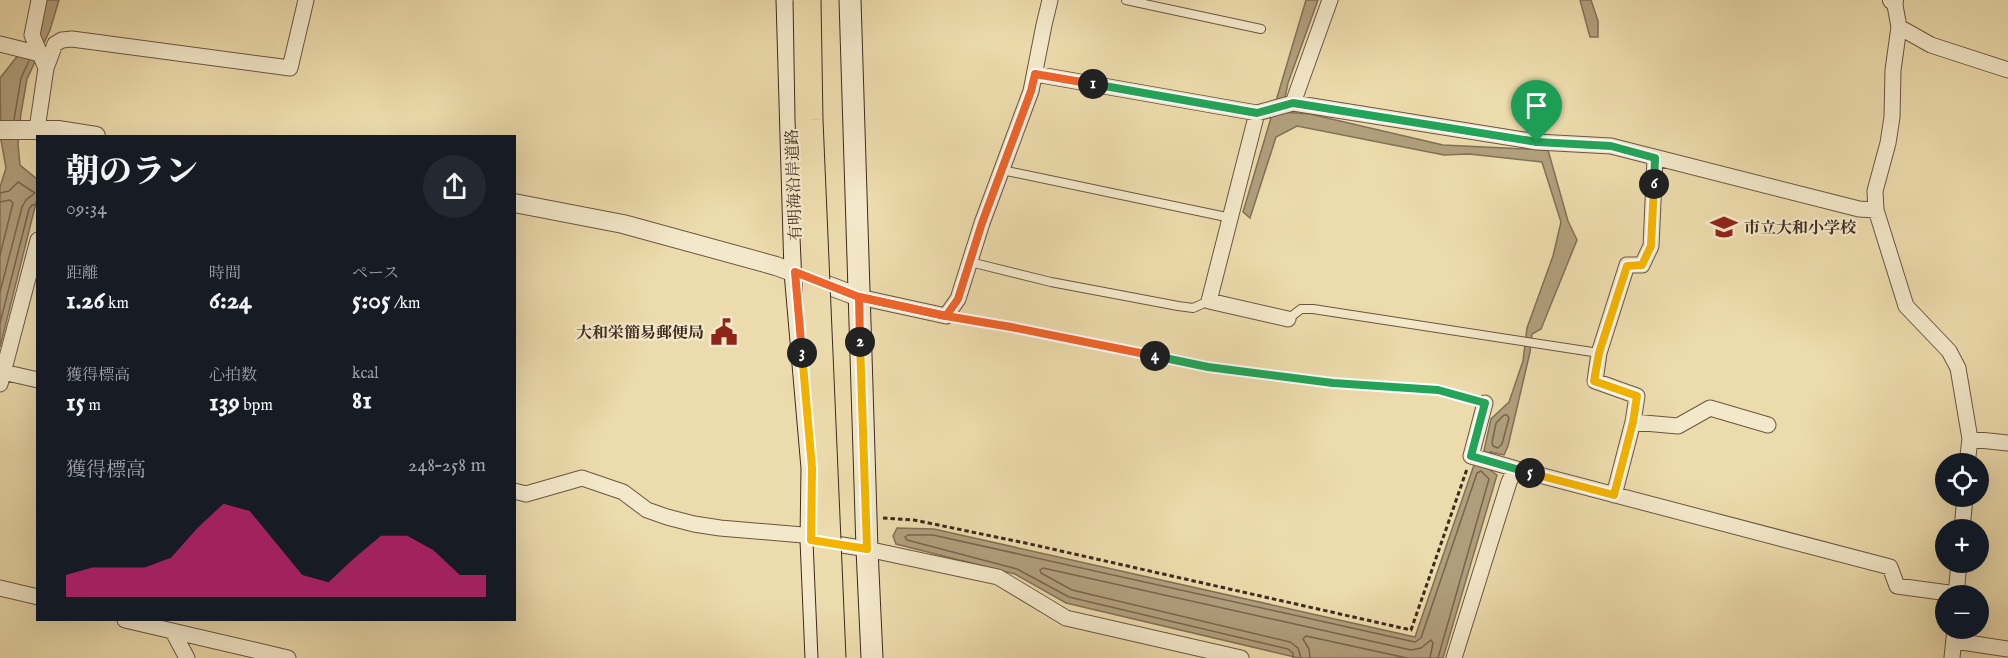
<!DOCTYPE html>
<html lang="ja">
<head>
<meta charset="utf-8">
<style>
  body { margin:0; font-family:"IM FELL English","Noto Serif JP",serif; background:#242831; color:#f1f3f6; height:100vh; display:flex; flex-direction:column; font-size:22px; white-space:nowrap }
  * { box-sizing:border-box; margin:0 }
  p { font-size:20px; color:#9ea1a6 }
  .icon { flex:none; width:33px; height:33px; fill:none; stroke:currentColor; stroke-width:2; stroke-linecap:round; stroke-linejoin:round }
  .map { position:relative; flex:1; overflow:hidden }
  .drawer { position:absolute; left:36px; top:135px; width:480px; height:486px; display:flex; flex-direction:column; background:#171b24; border-radius:0px; box-shadow:0 6px 24px #0002 }
  .drawer>* { flex:none }
  .controls { position:absolute; left:1935px; top:453px; display:grid; gap:12px }
  .controls a { display:grid; place-items:center; width:54px; height:54px; border-radius:50%; background:#171b24; box-shadow:0 6px 24px #0002; font-size:30px }
  .pin { position:absolute; display:grid; place-items:center; width:51px; height:51px; color:#fff; margin:-62px -26px; border-radius:50% 50% 50% 0; rotate:-45deg; box-shadow:0 0 6px #0007 }
  .pin .icon { rotate:45deg }
  .km { position:absolute; width:30px; height:30px; margin:-15px; border-radius:50%; background:#222; color:#fff; font-size:16px; line-height:30px; text-align:center }
  .round { display:grid; place-items:center; flex:none; width:63px; height:63px; border-radius:32px; background:#242831 }
  .overview { display:flex; align-items:center; justify-content:space-between; height:102px; padding:0 30px }
  h1 { font-size:33px; font-weight:800; line-height:45px }
  .metrics { display:grid; grid-template-columns:repeat(3,1fr); gap:9px; height:102px; padding:6px 30px }
  .metrics div { display:grid; align-content:center }
  .metrics b { font-size:26px; font-weight:800 }
  .metrics small { font-size:16px; font-weight:400 }
  .metrics p { font-size:16px }
  .chart { height:168px; padding:12px 30px }
  .chart p { display:flex; justify-content:space-between }
  .chart svg { width:100%; height:108px; margin-top:6px; fill:#db2777; opacity:.7 }
  .map>svg:first-child { display:block }
  .water { fill:#b19f7c; stroke:#837057; stroke-width:1.5 }
  .lines { fill:none; stroke-linecap:round; stroke-linejoin:round }
  .shore { stroke:#78644e; stroke-width:1.5 }
  .service-casing { stroke:#6a5643; stroke-width:10 }
  .minor-casing { stroke:#6a5643; stroke-width:17 }
  .tertiary-casing { stroke:#6a5643; stroke-width:20 }
  .secondary-casing { stroke:#3f2a20; stroke-width:23 }
  .path { stroke:#3f2a20; stroke-width:3; stroke-dasharray:4.5 3; stroke-linecap:butt }
  .service { stroke:#f3e8c9; stroke-width:8 }
  .minor { stroke:#f3e8c9; stroke-width:15 }
  .tertiary { stroke:#f3e8c9; stroke-width:18 }
  .secondary { stroke:#f3e8c9; stroke-width:21 }
  .motorway-bridge-casing { stroke:#3f2a20; stroke-width:29; stroke-linecap:butt }
  .motorway-bridge { stroke:#ecdbac; stroke-width:27 }
  .split-1-casing { stroke:#fff; stroke-width:12 }
  .split-2-casing { stroke:#fff; stroke-width:12 }
  .split-3-casing { stroke:#fff; stroke-width:12 }
  .split-4-casing { stroke:#fff; stroke-width:12 }
  .split-5-casing { stroke:#fff; stroke-width:12 }
  .split-6-casing { stroke:#fff; stroke-width:12 }
  .split-7-casing { stroke:#fff; stroke-width:12 }
  .split-1 { stroke:#22a559; stroke-width:8 }
  .split-2 { stroke:#f0652b; stroke-width:8 }
  .split-3 { stroke:#f5b400; stroke-width:8 }
  .split-4 { stroke:#f0652b; stroke-width:8 }
  .split-5 { stroke:#22a559; stroke-width:8 }
  .split-6 { stroke:#f5b400; stroke-width:8 }
  .split-7 { stroke:#22a559; stroke-width:8 }
  .labels { text-anchor:middle; stroke-width:4.5; stroke-linejoin:round; paint-order:stroke }
  .street-label { font-size:16px; fill:#3f2a20; stroke:#f3e8c9 }
  .poi-label { font-size:16px; font-weight:bold; fill:#3f2a20; stroke:#f3e8c9; text-anchor:start }
</style>
</head>
<body>
<div class="map">
<svg width="2008" height="658" viewBox="0 0 2008 658">
  <rect width="100%" height="100%" fill="#ecdbac"/>
  <filter id="stains"><feTurbulence type="fractalNoise" baseFrequency=".00333" numOctaves="4"/><feColorMatrix values="0 0 0 0 .2 0 0 0 0 .09 0 0 0 0 .02 0 0 0 .5 -.17"/></filter>
  <radialGradient id="worn" r=".72"><stop offset=".6" stop-color="#630" stop-opacity="0"/><stop offset="1" stop-color="#630" stop-opacity=".3"/></radialGradient>
  <path class="water" d="M45 0H59L50 30 27 79 21 113 18 144 20 165 37 179V199L0 347V187L6 168 1 140 0 78 38 30Z
    M1306 0H1318L1288 83 1282 112 1310 114 1443 145 1548 150 1568 221 1577 240 1541 329 1532 334 1530 352 1508 446 1504 455 1490 452 1486 467 1497 475 1443 658H1299L1066 603 1015 574 896 544 893 536 897 528 934 529 1415 637 1474 465 1481 464 1491 419 1509 402 1523 361 1527 328 1553 256 1561 222 1542 162 1469 154 1444 155 1297 126 1276 137 1250 218 1243 212Z
    M1580 0H1591L1598 21V37H1590Z"/>
  <g class="lines">
    <path class="shore" d="M14 120 21 78 29 61
      M0 193 9 191 18 182 35 193 26 200 22 207 0 292
      M0 202 10 200 13 203 0 255
      M0 323 29 209 32 205 38 204
      M1504 415H1507L1509 418 1502 444 1498 448 1493 446 1492 443 1496 423Z
      M1293 658V653L1288 649 1069 597 1017 569 907 540 905 537 908 535H933L1415 642 1421 638 1477 473 1481 471 1489 479 1438 658
      M1301 658 1298 648 1290 642 1072 590 1041 573 1040 570 1043 568 1411 650 1421 648 1431 640 1433 643 1430 658
      M1310 658 1309 649 1303 639 1306 636 1407 658"/>
    <defs>
      <path id="service" d="M1126 0 1261 29
        M1002 170 1231 218
        M970 262 1051 282 1178 306 1193 308 1209 301
        M946 316 1063 337 1208 367 1333 383 1438 390 1485 403
        M1288 319 1301 309H1313L1599 353"/>
      <path id="minor" d="M39 0 32 35 46 68
        M1894 0 1899 27 1893 70 1892 117 1888 143 1875 191 1876 210 1906 306 1949 351 1958 368 1970 439 1967 464
        M1899 27 1931 45 2008 70
        M0 44 40 54
        M1035 74 1257 113 1293 103 1537 142 1611 146 1859 209 1876 210
        M1293 103 1330 0
        M1257 113 1209 301 1288 319
        M37 129 46 68 55 44 62 40 72 39 290 68 306 0
        M859 297 946 316 958 299 982 223 1031 91 1044 25 1050 0
        M3 372 38 380
        M0 384 38 240
        M1485 403 1471 456 1520 470
        M1633 422 1678 426 1710 408 1768 425
        M1970 439 2008 443
        M514 491 526 494 582 478 623 492 647 510 667 517 694 524 720 528 803 535 811 540 867 549 998 577 1066 618 1241 658
        M1614 495 1633 422 1637 396 1595 381 1599 353 1627 265H1642L1651 246 1655 158
        M1962 530 1965 496
        M0 588 38 597
        M1956 596 1959 562
        M125 620 288 658
        M173 632 187 658
        M1955 641 2008 649
        M1454 658 1509 482 1513 474 1520 470 1890 567 1897 586 1956 594
        M1952 658 1955 628"/>
      <path id="tertiary" d="M1892 0 1894 1
        M0 130H58L96 136
        M514 203 623 224 776 266 859 297"/>
      <path id="secondary" d="M787 0 795 272 812 468 811 540 816 658
        M850 0 867 549 872 658"/>
    </defs>
    <use href="#service" class="service-casing"/>
    <use href="#minor" class="minor-casing"/>
    <use href="#tertiary" class="tertiary-casing"/>
    <use href="#secondary" class="secondary-casing"/>
    <path class="path" d="M883 518 914 520 1030 544 1411 630 1467 469"/>
    <use href="#service" class="service"/>
    <use href="#minor" class="minor"/>
    <use href="#tertiary" class="tertiary"/>
    <use href="#secondary" class="secondary"/>
    <defs>
      <path id="motorway-bridge" d="M807 0 809 120 832 658"/>
    </defs>
    <use href="#motorway-bridge" class="motorway-bridge-casing"/>
    <use href="#motorway-bridge" class="motorway-bridge"/>
  </g>
  <g class="lines">
    <defs>
      <path id="split-1" d="M1093 84 1257 113 1293 103 1537 142"/>
      <path id="split-2" d="M860 342 859 297 946 316 958 299 982 223 1031 91 1035 74 1093 84"/>
      <path id="split-3" d="M802 353 812 468 811 540 867 549 860 342"/>
      <path id="split-4" d="M802 353 795 272 859 297 946 316 1011 327 1155 356"/>
      <path id="split-5" d="M1155 356 1208 367 1333 383 1438 390 1485 403 1471 456 1530 473"/>
      <path id="split-6" d="M1530 473 1614 495 1633 422 1637 396 1594 381 1599 353 1627 266 1642 265 1651 246 1654 184"/>
      <path id="split-7" d="M1537 142 1611 146 1655 158 1654 184"/>
    </defs>
    <use href="#split-1" class="split-1-casing"/>
    <use href="#split-2" class="split-2-casing"/>
    <use href="#split-3" class="split-3-casing"/>
    <use href="#split-4" class="split-4-casing"/>
    <use href="#split-5" class="split-5-casing"/>
    <use href="#split-6" class="split-6-casing"/>
    <use href="#split-7" class="split-7-casing"/>
    <use href="#split-1" class="split-1"/>
    <use href="#split-2" class="split-2"/>
    <use href="#split-3" class="split-3"/>
    <use href="#split-4" class="split-4"/>
    <use href="#split-5" class="split-5"/>
    <use href="#split-6" class="split-6"/>
    <use href="#split-7" class="split-7"/>
  </g>
  <defs>
    <symbol id="school-bare" viewBox="-9 -9 18 18"><path d="M0-5L7-2L0 1L-7-2ZM-4 1L0 2.5L4 1V4Q0 6-4 4Z" fill="#8f2418" stroke="#f3e8c9" stroke-width="2.5" paint-order="stroke"/></symbol>
    <symbol id="civic-bare" viewBox="-9 -9 18 18"><path d="M-.6-6.5H3V-4.5H.6V-3L4-1V1h2V6H-6V1h2V-1L-.6-3ZM-1.2 2.5V6h2.4V2.5Z" fill="#8f2418" stroke="#f3e8c9" stroke-width="2.5" paint-order="stroke"/></symbol>
  </defs>
  <g fill-rule="evenodd">
    <use href="#school-bare" x="1705" y="208" width="38" height="38"/>
    <use href="#civic-bare" x="705" y="313" width="38" height="38"/>
  </g>
  <g class="labels">
    <g class="street-label">
      <text transform="translate(793 185) rotate(-92)" y="6">有明海沿岸道路</text>
    </g>
    <g class="poi-label">
      <text x="1744" y="233">市立大和小学校</text>
      <text x="704" y="338" text-anchor="end">大和栄簡易郵便局</text>
    </g>
  </g>
  <rect width="100%" height="100%" filter="url(#stains)"/>
  <rect width="100%" height="100%" fill="url(#worn)"/>
</svg>
<div class="controls">
<a><svg class="icon" aria-label="locate" viewBox="0 0 24 24"><circle cx="12" cy="12" r="6"/><path d="M12 2v4M12 18v4M2 12h4M18 12h4"/></svg></a>
<a>+</a>
<a>−</a>
</div>
<div class="pin" style="left:1537px;top:142px;background:#1e9e55"><svg class="icon" aria-label="arrive" viewBox="0 0 24 24"><path d="M6 21V4h12l-3 4 3 4H6"/></svg></div>
<b class="km" style="left:1093px;top:84px">1</b>
<b class="km" style="left:860px;top:342px">2</b>
<b class="km" style="left:802px;top:353px">3</b>
<b class="km" style="left:1155px;top:356px">4</b>
<b class="km" style="left:1530px;top:473px">5</b>
<b class="km" style="left:1654px;top:184px">6</b>
<section class="drawer">
<div class="overview"><div><h1>朝のラン</h1><p>09:34</p></div><a class="round"><svg class="icon" aria-label="share" viewBox="0 0 24 24"><path d="M12 15V3M7 8l5-5 5 5M5 13v7h14v-7"/></svg></a></div>
<div class="metrics">
<div><p>距離</p><b>1.26<small> km</small></b></div>
<div><p>時間</p><b>6:24</b></div>
<div><p>ペース</p><b>5:05<small> /km</small></b></div>
</div>
<div class="metrics">
<div><p>獲得標高</p><b>15<small> m</small></b></div>
<div><p>心拍数</p><b>139<small> bpm</small></b></div>
<div><p>kcal</p><b>81</b></div>
</div>
<div class="chart"><p><span>獲得標高</span>248–258 m</p>
<svg viewBox="0 0 160 44" preserveAspectRatio="none"><path d="M0 44V35L10 32L20 32L30 32L40 28L50 16L60 6L70 9L80 22L90 35L100 38L110 28L120 19L130 19L140 25L150 35L160 35V44z"/></svg>
</div>
</section>
</div>
</body>
</html>
